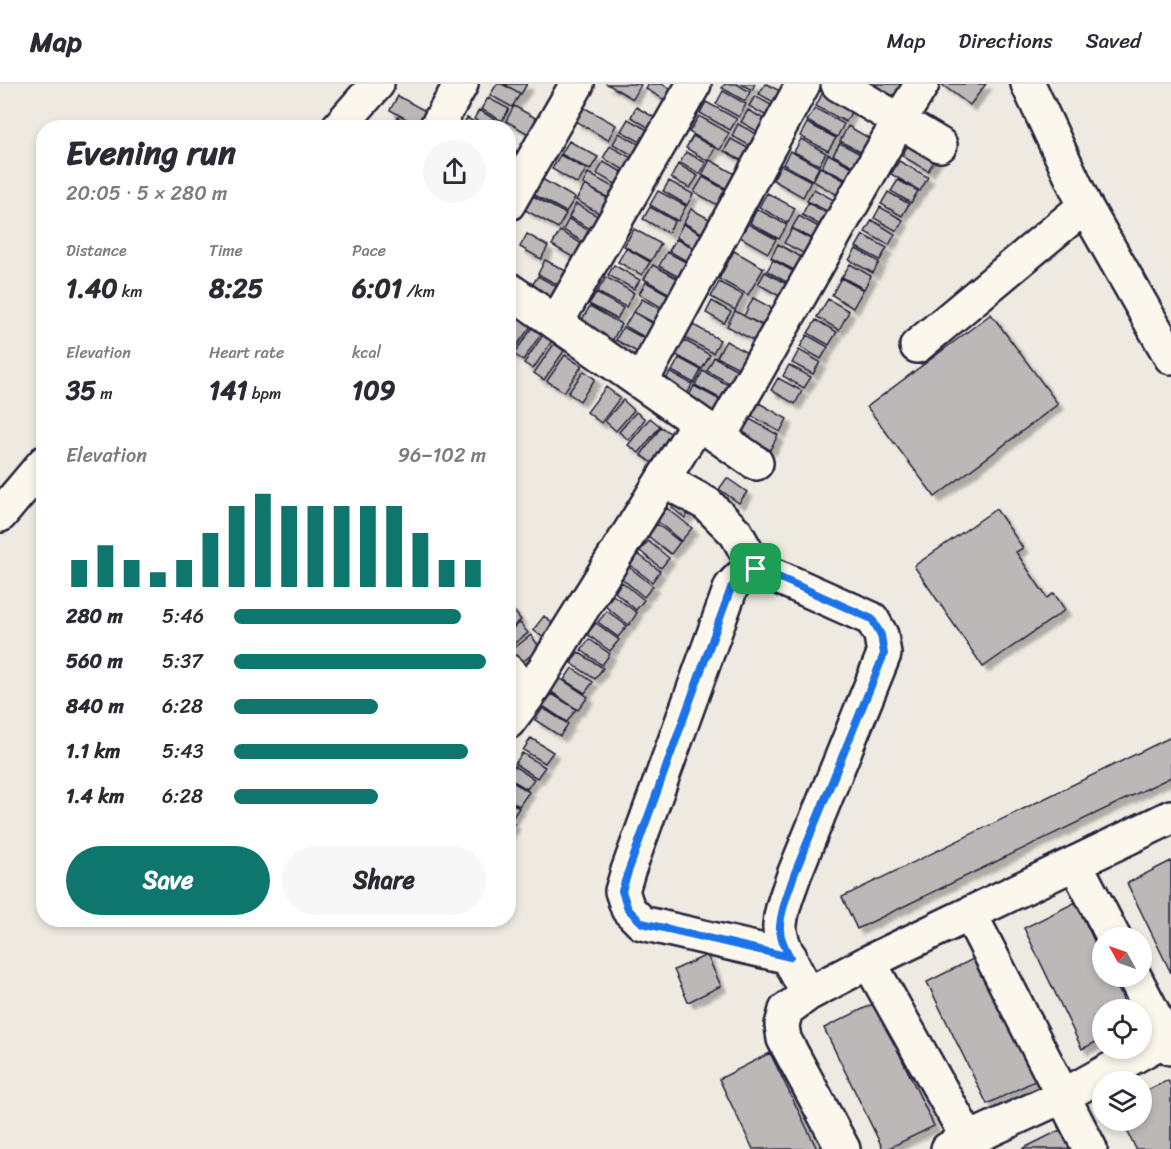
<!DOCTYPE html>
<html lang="en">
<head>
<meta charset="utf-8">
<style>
  body { margin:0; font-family:Sriracha,sans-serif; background:#f7f7f7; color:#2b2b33; height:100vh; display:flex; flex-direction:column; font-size:22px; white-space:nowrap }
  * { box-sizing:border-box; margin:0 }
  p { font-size:20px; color:#7c7c81 }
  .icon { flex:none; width:33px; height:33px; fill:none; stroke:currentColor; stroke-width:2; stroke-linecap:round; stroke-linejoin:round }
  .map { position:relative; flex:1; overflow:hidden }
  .sheet { position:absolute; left:36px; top:36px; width:480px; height:807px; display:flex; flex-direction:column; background:#fff; border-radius:24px; box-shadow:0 3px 9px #0003 }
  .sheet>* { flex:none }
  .needle { width:39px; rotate:310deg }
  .tools { position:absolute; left:1092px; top:843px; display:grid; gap:12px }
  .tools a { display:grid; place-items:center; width:60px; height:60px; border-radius:50%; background:#fff; box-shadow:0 3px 9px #0003; font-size:30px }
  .pin { position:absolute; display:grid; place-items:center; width:51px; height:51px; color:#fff; margin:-26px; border-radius:12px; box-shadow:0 3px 9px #0006 }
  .round { display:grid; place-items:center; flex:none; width:63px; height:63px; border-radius:32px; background:#f7f7f7 }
  .summary { display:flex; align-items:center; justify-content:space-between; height:102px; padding:0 30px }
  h1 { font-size:33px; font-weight:700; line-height:45px }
  .figures { display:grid; grid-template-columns:repeat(3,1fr); gap:9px; height:102px; padding:6px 30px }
  .figures div { display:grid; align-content:center }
  .figures b { font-size:26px; font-weight:700 }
  .figures small { font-size:16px; font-weight:400 }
  .figures p { font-size:16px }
  .chart { height:168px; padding:12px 30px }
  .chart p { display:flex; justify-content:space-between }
  .chart svg { width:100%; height:108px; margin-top:6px; stroke:#0f766e; stroke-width:6 }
  .button { display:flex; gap:12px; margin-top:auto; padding:12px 30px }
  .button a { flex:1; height:69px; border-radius:36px; background:#0f766e; color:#fff; font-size:24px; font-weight:700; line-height:69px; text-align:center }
  .button a+a { background:#f7f7f7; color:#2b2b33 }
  ul { padding:0 30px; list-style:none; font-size:20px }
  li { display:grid; grid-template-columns:96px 72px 1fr; align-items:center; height:45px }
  li i { height:15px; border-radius:8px; background:#0f766e }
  header { display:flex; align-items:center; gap:36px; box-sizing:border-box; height:84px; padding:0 30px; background:#fff; border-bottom:2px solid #e1e1e2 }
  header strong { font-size:28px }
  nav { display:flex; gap:33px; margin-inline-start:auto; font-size:21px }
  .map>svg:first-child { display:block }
  .building { fill:#bcb8b8; stroke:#22223b; stroke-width:1.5; filter:url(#shadow) }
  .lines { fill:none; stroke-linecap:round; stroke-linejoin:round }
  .minor-casing { stroke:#22223b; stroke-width:38 }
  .minor { stroke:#fbf7ec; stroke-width:33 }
  .route-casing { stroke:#fff; stroke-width:12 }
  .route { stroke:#1a73e8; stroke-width:8 }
</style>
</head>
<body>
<header>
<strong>Map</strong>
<nav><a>Map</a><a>Directions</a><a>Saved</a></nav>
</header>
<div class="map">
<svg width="1171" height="1065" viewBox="0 0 1171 1065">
  <defs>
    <filter id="shadow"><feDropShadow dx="5.5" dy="5.5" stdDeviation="1.5" flood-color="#0004"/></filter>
  </defs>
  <rect width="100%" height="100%" fill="#eeeae2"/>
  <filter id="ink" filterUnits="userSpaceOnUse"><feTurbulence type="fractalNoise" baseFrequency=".0167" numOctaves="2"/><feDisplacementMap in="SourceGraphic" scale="12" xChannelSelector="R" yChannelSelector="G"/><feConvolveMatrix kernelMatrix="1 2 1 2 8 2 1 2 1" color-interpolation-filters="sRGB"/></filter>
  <g filter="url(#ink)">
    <path class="building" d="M497 0H502L520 10 512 23 490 11Z
      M504 0H527L521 10Z
      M607 0H638L641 1 633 15Z
      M649 0H662L674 7 668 18 646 5Z
      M725 0H737L750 8 745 17 722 4Z
      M741 0H755L752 6Z
      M765 0H767L787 11 781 22 759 10Z
      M875 0H902L905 1 897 15 874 2Z
      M941 0H986L970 21Z
      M723 7 746 20 739 33 716 20Z
      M823 8 853 24 846 38 816 22Z
      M398 12 429 29 421 43 390 26Z
      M755 12 778 25 772 35 749 22Z
      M488 14 509 25 502 37 481 25Z
      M706 18 737 35 730 46 700 29Z
      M514 22 541 37 532 52 506 37Z
      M583 23 616 41 608 56 575 37Z
      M636 23 657 35 651 45 631 33Z
      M815 24 844 40 837 53 807 37Z
      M479 26 503 40 501 44H488L474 35Z
      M748 26 771 39 764 51 741 38Z
      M699 32 729 49 720 66 689 48Z
      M397 33 415 44H391Z
      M467 34 485 44H461Z
      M628 35 651 48 644 60 621 47Z
      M807 39 836 54 828 67 800 52Z
      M738 40 762 53 756 65 732 52Z
      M848 42 874 57 866 71 840 57Z
      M619 49 642 62 636 73 613 60Z
      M693 52 715 64 708 77 686 64Z
      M731 55 753 67 746 79 724 67Z
      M801 55 826 69 819 81 794 68Z
      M569 57 598 73 590 86 561 70Z
      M910 57 937 72 928 87 902 72Z
      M840 59 864 72 857 84 833 71Z
      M508 62 529 74 508 93Z
      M610 62 633 75 626 87 603 74Z
      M790 67 819 83 812 96 783 80Z
      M686 68 706 79 700 90 680 79Z
      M828 70 856 85 849 97 822 83Z
      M560 71 586 85 578 100 552 85Z
      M710 76 742 94 734 109 702 91Z
      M899 77 928 93 920 107 891 90Z
      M603 78 626 90 619 102 597 90Z
      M678 80 698 92 690 104 671 94Z
      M781 81 811 97 803 113 773 96Z
      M820 83 849 99 841 113 813 97Z
      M588 89 618 106 612 116 583 100Z
      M703 93 733 110 725 125 694 108Z
      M542 95 575 114 566 128 533 110Z
      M898 96 918 107 911 119 891 107Z
      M669 97 693 110 687 121 663 107Z
      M585 101 610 116 602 131 576 116Z
      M814 105 841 120 835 131 807 117Z
      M658 107 686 122 678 137 650 121Z
      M888 108 909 120 902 132 881 120Z
      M767 109 795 124 788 139 759 123Z
      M533 112 566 130 558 144 525 126Z
      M808 119 832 132 825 144 802 131Z
      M576 120 603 135 596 148 569 133Z
      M650 123 675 137 668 149 643 135Z
      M880 123 903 136 897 147 874 134Z
      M691 125 715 138 707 152 684 139Z
      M757 125 787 141 779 155 750 139Z
      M799 132 824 146 818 158 792 144Z
      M569 135 591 148 585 159 563 146Z
      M872 136 895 150 889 161 865 148Z
      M683 140 707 153 699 167 676 153Z
      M748 140 776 155 768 169 740 153Z
      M634 145 661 160 651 177 624 162Z
      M792 145 816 158 809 172 784 159Z
      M560 147 584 161 576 175 552 161Z
      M527 150 548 162 541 175 520 163Z
      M863 151 887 164 880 176 856 163Z
      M676 155 699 167 692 180 669 167Z
      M778 160 803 174 796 187 771 174Z
      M626 164 650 178 642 191 618 178Z
      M856 165 879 178 873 189 849 176Z
      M734 167 764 184 748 211 719 195Z
      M667 168 691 181 684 196 659 182Z
      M545 176 568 188 560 202 538 190Z
      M773 176 796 189 790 200 767 187Z
      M850 180 871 192 864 205 842 193Z
      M614 181 640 196 634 205 608 191Z
      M653 181 684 198 675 213 644 195Z
      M765 188 790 202 783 214 758 200Z
      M538 192 559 204 551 219 529 206Z
      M606 193 634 209 626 223 597 208Z
      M841 194 863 206 853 224 832 211Z
      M646 198 673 213 666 226 639 210Z
      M719 198 743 211 735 226 711 213Z
      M596 209 623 224 617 235 589 220Z
      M753 214 779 228 770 245 744 232Z
      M642 215 666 228 658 241 634 228Z
      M828 215 849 227 839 246 817 233Z
      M712 217 731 228 724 239 706 229Z
      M590 222 621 240 612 257 580 239Z
      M517 227 533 239 511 270 508 268V239Z
      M735 227 766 244 758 259 727 242Z
      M633 228 661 244 653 258 625 242Z
      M991 230 1058 320 935 413 867 323Z
      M816 236 837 248 829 261 808 249Z
      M690 239 720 256 713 269 683 253Z
      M623 243 645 255 637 268 616 256Z
      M532 244 541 250 523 276 514 270Z
      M543 251 552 257 533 285 524 279Z
      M807 251 828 263 821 275 800 263Z
      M682 255 710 271 702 285 674 270Z
      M726 257 749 270 741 285 717 273Z
      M554 260 564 267 544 296 534 289Z
      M799 266 820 278 813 290 792 279Z
      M565 271 582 282 564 308 547 297Z
      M714 273 741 288 733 301 707 287Z
      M679 274 701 286 694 299 672 287Z
      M789 281 811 293 804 304 783 292Z
      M584 287 595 295 580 317 568 309Z
      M703 287 730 302 723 316 695 301Z
      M670 288 692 300 686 313 663 301Z
      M778 294 802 307 795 320 771 306Z
      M694 302 722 317 714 332 687 316Z
      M606 303 620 314 601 339 587 328Z
      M623 316 634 326 616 347 605 337Z
      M759 319 787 335 780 348 752 332Z
      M636 328 645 335 629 356 619 348Z
      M650 334 660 342 639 369 628 361Z
      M748 334 778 351 770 366 739 348Z
      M661 343 679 355 659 384 641 371Z
      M727 394 747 408 739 419 719 405Z
      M678 417 690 427 685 434 672 424Z
      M667 424 692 444 681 457 657 437Z
      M996 425 1023 464 1016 468 1047 514 1054 509 1065 526 983 583 914 482Z
      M657 440 680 458 671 470 648 452Z
      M648 457 669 474 661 484 640 467Z
      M638 470 660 487 652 498 630 481Z
      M629 483 653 502 644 513 620 493Z
      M622 498 644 516 636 526 615 508Z
      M613 511 637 529 629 541 605 522Z
      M512 524 521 536 508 546V527Z
      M607 527 627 542 618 553 598 538Z
      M544 532 557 543 547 556 533 546Z
      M520 539 528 549 508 564V548Z
      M596 539 619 556 610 567 587 550Z
      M531 551 540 564 517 582 508 571V569Z
      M589 555 610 570 602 581 581 566Z
      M578 568 603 584 595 595 571 579Z
      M572 584 593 598 585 609 564 596Z
      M558 593 588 613 578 626 549 606Z
      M552 610 576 625 567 638 543 622Z
      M543 624 568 640 560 652 535 636Z
      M1171 653V693L857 845 842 813Z
      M531 654 553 668 545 679 523 666Z
      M522 669 545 683 537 694 515 680Z
      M514 682 534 695 527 705 508 694V690Z
      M508 695 529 708 519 722 508 716Z
      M508 717 519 724 511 736 508 735Z
      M508 736 514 740 508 749Z
      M1171 777V889L1127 799Z
      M1076 818 1102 874V892H1112L1128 926H1102V955L1082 965 1024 844Z
      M707 871 721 902 688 918 674 886Z
      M979 872 1039 995 987 1020 927 898Z
      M875 919 934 1042 887 1065H883L824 944Z
      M770 969 817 1065H753L719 995Z
      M1168 996 1171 1003V1065H1136L1122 1036H1142V1009Z
      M1064 1044 1075 1065H1022Z"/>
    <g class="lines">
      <defs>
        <path id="minor" d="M838 0 940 61
          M1028 0 1085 122 1171 273
          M338 44 377 0
          M436 44 461 0
          M508 120 577 0
          M508 205 756 379
          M556 239 694 0
          M917 262 1085 122
          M641 298 803 0
          M719 353 899 37 922 0
          M665 393 680 405 707 420 736 449 756 485
          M0 431 44 379
          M508 587 527 613
          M508 638 527 613 698 339
          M1075 779 1114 854
          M970 830 1090 1065
          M790 873 642 839 628 825 622 807 628 787 731 503C744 488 749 484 769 489L872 535 881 551 884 570 794 791C789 807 781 823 780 841 778 858 799 893 808 910
          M869 878 974 1065
          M1134 892 1171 964
          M843 1065 784 955 782 941 786 926 808 910 869 878 1171 733
          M948 1065 1063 1012 1171 952"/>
      </defs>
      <use href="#minor" class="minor-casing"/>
      <use href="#minor" class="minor"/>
    </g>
  </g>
  <g class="lines" filter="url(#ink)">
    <defs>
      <path id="route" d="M756 485 769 489 872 535 881 551 884 570 794 791C789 807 781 824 780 842 779 852 785 864 790 873L642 839 628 825 622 807 628 788 731 504 741 491Z"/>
    </defs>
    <use href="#route" class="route-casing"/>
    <use href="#route" class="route"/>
  </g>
</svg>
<div class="tools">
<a><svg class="needle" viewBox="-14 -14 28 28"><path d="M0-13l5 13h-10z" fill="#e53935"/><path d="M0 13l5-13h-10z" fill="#7c7c81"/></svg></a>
<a><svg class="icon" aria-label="locate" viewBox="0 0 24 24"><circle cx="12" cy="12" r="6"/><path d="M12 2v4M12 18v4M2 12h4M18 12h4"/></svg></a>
<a><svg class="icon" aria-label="layers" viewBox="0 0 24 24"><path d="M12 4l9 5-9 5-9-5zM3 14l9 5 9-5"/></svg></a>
</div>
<div class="pin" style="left:756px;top:485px;background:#1e9e55"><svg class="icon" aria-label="arrive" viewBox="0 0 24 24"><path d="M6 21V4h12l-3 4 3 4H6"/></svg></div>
<section class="sheet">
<div class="summary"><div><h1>Evening run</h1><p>20:05 · 5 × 280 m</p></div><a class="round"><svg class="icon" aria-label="share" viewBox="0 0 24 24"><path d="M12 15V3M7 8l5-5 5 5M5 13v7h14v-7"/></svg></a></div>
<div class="figures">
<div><p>Distance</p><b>1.40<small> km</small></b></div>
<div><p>Time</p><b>8:25</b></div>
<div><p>Pace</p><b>6:01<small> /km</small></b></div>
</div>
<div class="figures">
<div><p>Elevation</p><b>35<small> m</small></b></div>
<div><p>Heart rate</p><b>141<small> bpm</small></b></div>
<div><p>kcal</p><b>109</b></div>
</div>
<div class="chart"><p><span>Elevation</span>96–102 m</p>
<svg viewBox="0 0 160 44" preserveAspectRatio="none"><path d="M5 44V33M15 44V27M25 44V33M35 44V38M45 44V33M55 44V22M65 44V11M75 44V6M85 44V11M95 44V11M105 44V11M115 44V11M125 44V11M135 44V22M145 44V33M155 44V33"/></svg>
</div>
<ul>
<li><b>280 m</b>5:46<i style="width:90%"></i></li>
<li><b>560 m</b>5:37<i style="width:100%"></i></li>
<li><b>840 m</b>6:28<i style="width:57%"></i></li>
<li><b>1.1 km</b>5:43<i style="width:93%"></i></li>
<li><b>1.4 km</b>6:28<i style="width:57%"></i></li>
</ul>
<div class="button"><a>Save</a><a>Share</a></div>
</section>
</div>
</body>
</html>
